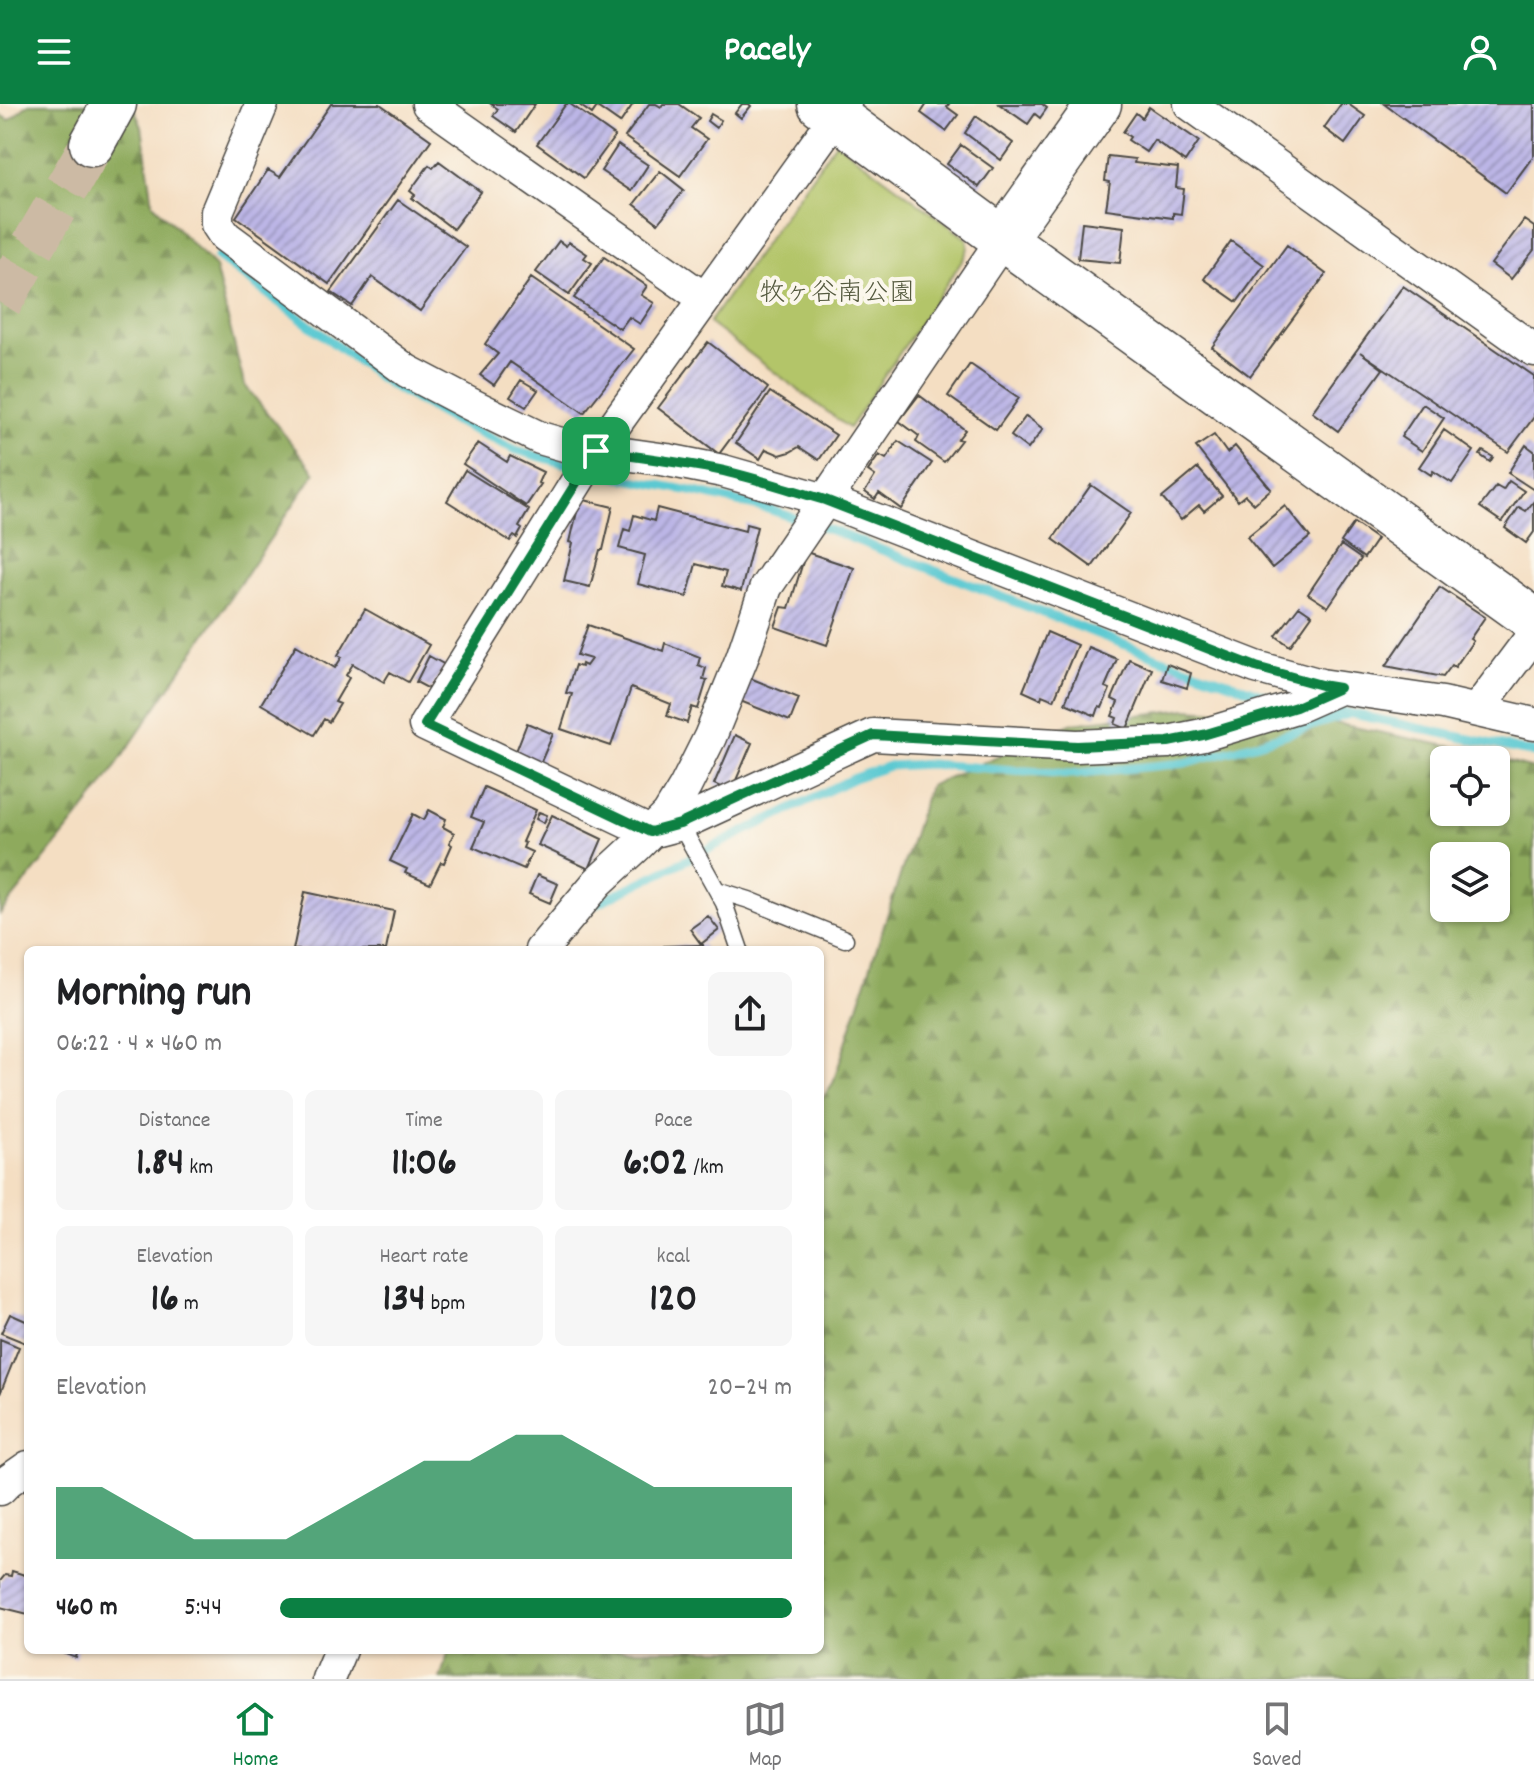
<!DOCTYPE html>
<html lang="en">
<head>
<meta charset="utf-8">
<style>
  body { margin:0; font-family:Dekko,"Klee One",sans-serif; background:#f6f6f6; color:#202124; height:100vh; display:flex; flex-direction:column; font-size:30px; white-space:nowrap }
  * { box-sizing:border-box; margin:0 }
  p { font-size:26px; color:#757577 }
  .icon { flex:none; width:44px; height:44px; fill:none; stroke:currentColor; stroke-width:2; stroke-linecap:round; stroke-linejoin:round }
  .map { position:relative; flex:1; overflow:hidden }
  .drawer { position:absolute; left:24px; top:842px; width:800px; height:708px; display:flex; flex-direction:column; background:#fff; border-radius:12px; box-shadow:0 2px 6px #0004 }
  .drawer>* { flex:none }
  .fabs { position:absolute; left:1430px; top:642px; display:grid; gap:16px }
  .fabs a { display:grid; place-items:center; width:80px; height:80px; border-radius:12px; background:#fff; box-shadow:0 2px 6px #0004; font-size:40px }
  .pin { position:absolute; display:grid; place-items:center; width:68px; height:68px; color:#fff; margin:-34px; border-radius:16px; box-shadow:0 4px 12px #0006 }
  .round { display:grid; place-items:center; flex:none; width:84px; height:84px; border-radius:12px; background:#f6f6f6 }
  .head { display:flex; align-items:center; justify-content:space-between; height:136px; padding:0 32px }
  h1 { font-size:44px; font-weight:700; line-height:60px }
  .metrics { display:grid; grid-template-columns:repeat(3,1fr); gap:12px; height:136px; padding:8px 32px }
  .metrics div { display:grid; align-content:center; border-radius:12px; background:#f6f6f6; text-align:center }
  .metrics b { font-size:40px; font-weight:700 }
  .metrics small { font-size:22px; font-weight:400 }
  .metrics p { font-size:22px }
  .chart { height:224px; padding:16px 32px }
  .chart p { display:flex; justify-content:space-between }
  .chart svg { width:100%; height:144px; margin-top:8px; fill:#0b8043; opacity:.7 }
  ul { padding:0 32px; list-style:none; font-size:26px }
  li { display:grid; grid-template-columns:128px 96px 1fr; align-items:center; height:60px }
  li i { height:20px; border-radius:10px; background:#0b8043 }
  header { display:flex; justify-content:space-between; align-items:center; height:104px; padding:0 32px; background:#0b8043; color:#fff; font-size:36px; font-weight:700 }
  .menu { display:flex; justify-content:space-around; align-items:center; height:112px; border-top:2px solid #e0e0e0; background:#fff; font-size:22px; color:#757577 }
  .menu a { display:grid; justify-items:center; gap:4px }
  .menu .current { color:#0b8043 }
  .map>svg:first-child { display:block }
  .forest { fill:url(#forest-firs); stroke:#5c6a44; stroke-width:2; fill-rule:evenodd }
  .park { fill:#b3c569; stroke:#6f784a; stroke-width:2 }
  .lines { fill:none; stroke-linecap:round; stroke-linejoin:round }
  .stream { stroke:#5cc9d2; stroke-width:9 }
  .building { fill:url(#building-hatch) }
  .highway-tunnel { stroke:#ccbaa4; stroke-width:44; stroke-dasharray:44 22; stroke-linecap:butt }
  .lane-casing { stroke:#494642; stroke-width:19 }
  .street-casing { stroke:#494642; stroke-width:35 }
  .secondary-casing { stroke:#494642; stroke-width:47 }
  .highway-casing { stroke:#494642; stroke-width:47 }
  .lane { stroke:#fff; stroke-width:16 }
  .street { stroke:#fff; stroke-width:32 }
  .secondary { stroke:#fff; stroke-width:44 }
  .highway { stroke:#fff; stroke-width:44 }
  .route-casing { stroke:#fff; stroke-width:16 }
  .route { stroke:#0b8043; stroke-width:10 }
  .labels { text-anchor:middle; stroke-width:8; stroke-linejoin:round; paint-order:stroke }
  .park-label { font-size:26px; fill:#54593e; stroke:#fbf7ec }
</style>
</head>
<body>
<header><svg class="icon" aria-label="menu" viewBox="0 0 24 24"><path d="M4 6h16M4 12h16M4 18h16"/></svg>Pacely<svg class="icon" aria-label="person" viewBox="0 0 24 24"><circle cx="12" cy="8" r="4"/><path d="M4 21q1-7 8-7t8 7"/></svg></header>
<div class="map">
<svg width="1534" height="1575" viewBox="0 0 1534 1575">
  <defs>
    <pattern id="forest-firs" width="22" height="20" patternUnits="userSpaceOnUse" patternTransform="scale(2)"><rect width="22" height="20" fill="#8eaa5d"/><path d="M5 1l3.5 6h-7zM16 11l3.5 6h-7z" fill="#748b4d"/></pattern>
    <pattern id="building-hatch" width="6" height="6" patternUnits="userSpaceOnUse" patternTransform="scale(2)"><rect width="6" height="6" fill="#bcb6e6"/><path d="M-1 1l2-2M0 6l6-6M5 7l2-2" fill="none" stroke="#9994bb"/></pattern>
  </defs>
  <rect width="100%" height="100%" fill="#fbf7ec"/>
  <filter id="ink" filterUnits="userSpaceOnUse"><feTurbulence type="fractalNoise" baseFrequency=".0125" numOctaves="2"/><feDisplacementMap in="SourceGraphic" scale="16" xChannelSelector="R" yChannelSelector="G"/><feConvolveMatrix kernelMatrix="1 2 1 2 8 2 1 2 1" color-interpolation-filters="sRGB"/></filter>
  <filter id="wash" filterUnits="userSpaceOnUse"><feTurbulence type="fractalNoise" baseFrequency=".006" numOctaves="4" result="noise"/><feDisplacementMap in="SourceGraphic" scale="32" xChannelSelector="R" yChannelSelector="G"/><feGaussianBlur stdDeviation="1.8" result="paint"/><feColorMatrix in="noise" values="0 0 0 0 0 0 0 0 0 0 0 0 0 0 0 0 0 1.4 0 .05"/><feComposite in="paint" operator="in"/></filter>
  <g filter="url(#wash)">
    <rect width="100%" height="100%" fill="#f4dec2"/>
    <path class="forest" d="M29 0H132L142 23 153 100 215 163 244 280 315 369 96 691 0 810V11L9 16Z
      M1187 605 1300 612 1452 643 1534 665V1575H440L449 1546H820V998L833 979 929 682 1073 619ZM1444 656H1496V708H1444ZM1444 752H1496V804H1444Z"/>
    <path class="park" d="M836 38 967 135 968 144 964 154 849 324 709 219Z"/>
    <g class="lines">
      <path class="stream" d="M218 153 387 279 452 316 516 346 605 371 691 387 768 405 833 427 1159 554 1267 592 1283 596
        M1321 603 1534 649
        M596 800 854 674 889 662 929 660 1070 670 1185 659 1258 639 1349 610"/>
    </g>
    <g id="blocks">
      <path class="building" d="M331 0H380L431 36 329 180 236 113 268 66 280 73Z
        M491 0H535L516 28 493 12 498 5Z
        M566 0H570L615 32 584 74 537 40Z
        M578 0H633L620 19 597 3 592 10Z
        M649 0H656L661 3 663 0H679L699 14 691 24 707 35 680 72 625 33Z
        M742 0H749L751 2 741 14 735 9Z
        M927 0H949L947 3 958 11 946 27 921 9Z
        M999 0H1042L1047 4 1040 14 1035 10 1028 20Z
        M1341 0H1348L1365 12 1345 40 1324 24Z
        M1384 0H1534V51L1506 89Z
        M1149 3 1199 37 1185 58 1154 36 1146 48 1128 36 1130 33 1123 28 1136 9 1142 14Z
        M711 10 721 16 716 24 707 17Z
        M976 12 1013 39 1001 56 965 29Z
        M618 41 648 61 631 87 601 67Z
        M961 41 993 64 979 83 947 60Z
        M1108 52 1135 55 1134 59 1178 64 1176 84 1184 85 1181 110 1173 109V114L1106 105 1110 78 1105 77Z
        M439 57 481 88 453 125 412 94 415 91 410 87 429 61 433 64Z
        M660 67 684 86 658 119 634 100Z
        M398 96 466 143 420 207 372 173 352 202 331 188Z
        M1524 116 1534 123V146L1511 175 1491 160Z
        M1082 118 1124 123 1120 159 1078 155Z
        M559 137 566 142 569 138 587 150 584 154 592 159 569 191 536 168Z
        M1231 137 1264 161 1237 198 1204 175Z
        M1287 141 1326 170 1250 272 1212 243Z
        M604 153 647 182 641 191 654 199 640 220 629 213 620 225 574 194Z
        M531 174 634 245 584 309 510 258 494 281 480 271 498 250 485 240Z
        M1403 182 1534 272V313L1508 348 1360 248 1383 265 1338 327 1312 308Z
        M708 238 768 284 719 350 658 304Z
        M970 260 1019 294 996 326 948 292Z
        M521 276 538 286 526 303 510 293Z
        M770 288 836 331 819 356 799 343 790 348 780 351 766 345 760 355 736 339Z
        M919 291 965 326 958 335 961 336 944 358 916 338 919 332 899 317Z
        M1423 300 1444 314 1422 347 1401 333Z
        M1026 312 1043 325 1028 345 1011 332Z
        M1444 326 1474 347 1452 379 1433 367 1431 371 1419 363Z
        M1214 331 1227 349 1235 342 1271 385 1254 400 1245 391 1238 397 1196 343Z
        M898 337 932 359 901 405 879 389 875 395 865 388 875 372 868 367 879 351 886 355Z
        M478 339 507 358 510 352 543 368 538 379 541 380 526 402 463 360Z
        M1526 341 1534 347V386L1508 369Z
        M1483 347 1493 353 1490 358 1480 351Z
        M1198 364 1222 392 1204 407 1199 401 1181 416 1162 394Z
        M465 366 529 406 519 423 522 425 517 434 514 432 510 437 447 397Z
        M1509 377 1524 387 1502 418 1480 403 1496 382 1503 386Z
        M1091 381 1131 409 1092 463 1053 435Z
        M580 395 613 403 603 446H600L590 483 564 477 573 439 570 438Z
        M1534 397V428L1526 439 1505 424 1519 403 1526 407Z
        M1285 402 1310 433 1272 464 1247 433Z
        M657 404 745 427 746 420 757 423 741 487 722 482 726 468 696 460 687 493 638 480 645 451 619 444 624 425 630 427 634 411 654 417Z
        M1354 419 1377 435 1364 454 1341 438Z
        M1341 441 1361 455 1328 503 1308 490Z
        M806 448 854 464 827 541 775 523 782 503 789 504Z
        M1440 483 1485 513 1470 535 1473 537 1455 563 1452 561 1443 573 1386 562Z
        M1299 502 1312 511 1290 542 1276 532Z
        M365 505 429 541 408 578 390 568 384 578 353 560 346 571 349 574 335 598 340 600 329 618 324 615 314 631 261 600 296 541 335 564 342 553 338 551Z
        M588 521 663 547 665 539 700 553 698 561 706 564 703 575 707 576 698 605 692 603 687 619 667 612 671 600 631 584 611 642 561 625 572 590 566 589 575 561 581 563 582 560 586 562 591 555 577 551Z
        M1047 528 1077 541 1054 596 1042 591 1041 595 1023 587Z
        M1088 543 1117 555 1105 583 1110 585 1102 604 1099 603 1096 612 1065 599Z
        M429 552 445 561 431 586 416 578Z
        M1129 555 1152 565 1127 625 1115 620 1117 614 1112 612 1118 598 1112 595Z
        M1167 560 1191 569 1187 584 1162 576Z
        M750 574 799 594 790 617 740 597Z
        M527 619 553 630 540 660 515 650Z
        M735 631 752 639 731 688 714 680Z
        M484 683 536 706 522 738 525 739 523 744 532 748 524 765 473 743 484 718 471 713Z
        M429 706 446 715 443 723 454 729 449 739 452 741 444 759 441 758 430 780 405 769 407 765 390 757 413 710 424 716Z
        M539 708 547 711 544 719 536 715Z
        M552 711 602 735 589 765 538 741Z
        M537 771 558 780 550 799 529 790Z
        M305 788 394 807 386 846H293Z
        M708 812 719 826 701 840 690 825Z
        M703 841 704 846H664V842Z
        M10 1210 28 1218V1240L1 1229Z
        M0 1235 19 1243 0 1290Z
        M12 1467 28 1472V1510L0 1503V1477L5 1471 11 1472Z
        M55 1546H78L76 1554Z"/>
    </g>
  </g>
  <g filter="url(#ink)">
    <use href="#blocks" fill-opacity="0" stroke="#494642" stroke-width="2"/>
    <g class="lines">
      <path class="highway-tunnel" d="M0 199 92 40"/>
      <defs>
        <path id="lane" d="M680 720 724 799 740 846
          M717 786 749 796 845 835"/>
        <path id="street" d="M262 0 217 108V120L225 132 407 267 470 300 540 334 568 342 667 356 723 367 825 396 1256 563 1321 581 1443 599 1534 620
          M428 0 705 195
          M845 0 596 347 425 621 650 728 680 720 873 631 1077 642 1168 638 1203 631 1296 603 1339 584
          M1190 0 1534 246
          M1477 606 1534 530
          M541 846 598 778 637 742 668 711 685 683 710 633 742 554 766 483 1003 135
          M0 1385 8 1377 28 1363
          M328 1575 340 1546"/>
        <path id="secondary" d="M820 0 1003 135 1534 516
          M1003 135 1099 0"/>
        <path id="highway" d="M92 40 114 0"/>
      </defs>
      <use href="#lane" class="lane-casing"/>
      <use href="#street" class="street-casing"/>
      <use href="#secondary" class="secondary-casing"/>
      <use href="#highway" class="highway-casing"/>
      <use href="#lane" class="lane"/>
      <use href="#street" class="street"/>
      <use href="#secondary" class="secondary"/>
      <use href="#highway" class="highway"/>
    </g>
  </g>
  <g class="lines" filter="url(#ink)">
    <defs>
      <path id="route" d="M596 347C638 353 682 358 724 367 758 375 791 386 825 396L1256 563 1321 581 1339 584 1296 603 1203 631 1168 638 1077 642 873 631 680 720 650 728 425 621Z"/>
    </defs>
    <use href="#route" class="route-casing"/>
    <use href="#route" class="route"/>
  </g>
  <g class="labels">
    <g class="park-label">
      <text x="837" y="196">牧ヶ谷南公園</text>
    </g>
  </g>
</svg>
<div class="fabs">
<a><svg class="icon" aria-label="locate" viewBox="0 0 24 24"><circle cx="12" cy="12" r="6"/><path d="M12 2v4M12 18v4M2 12h4M18 12h4"/></svg></a>
<a><svg class="icon" aria-label="layers" viewBox="0 0 24 24"><path d="M12 4l9 5-9 5-9-5zM3 14l9 5 9-5"/></svg></a>
</div>
<div class="pin" style="left:596px;top:347px;background:#1e9e55"><svg class="icon" aria-label="arrive" viewBox="0 0 24 24"><path d="M6 21V4h12l-3 4 3 4H6"/></svg></div>
<section class="drawer">
<div class="head"><div><h1>Morning run</h1><p>06:22 · 4 × 460 m</p></div><a class="round"><svg class="icon" aria-label="share" viewBox="0 0 24 24"><path d="M12 15V3M7 8l5-5 5 5M5 13v7h14v-7"/></svg></a></div>
<div class="metrics">
<div><p>Distance</p><b>1.84<small> km</small></b></div>
<div><p>Time</p><b>11:06</b></div>
<div><p>Pace</p><b>6:02<small> /km</small></b></div>
</div>
<div class="metrics">
<div><p>Elevation</p><b>16<small> m</small></b></div>
<div><p>Heart rate</p><b>134<small> bpm</small></b></div>
<div><p>kcal</p><b>120</b></div>
</div>
<div class="chart"><p><span>Elevation</span>20–24 m</p>
<svg viewBox="0 0 160 44" preserveAspectRatio="none"><path d="M0 44V22L10 22L20 30L30 38L40 38L50 38L60 30L70 22L80 14L90 14L100 6L110 6L120 14L130 22L140 22L150 22L160 22V44z"/></svg>
</div>
<ul>
<li><b>460 m</b>5:44<i style="width:100%"></i></li>
</ul>
</section>
</div>
<nav class="menu">
<a class="current"><svg class="icon" aria-label="home" viewBox="0 0 24 24"><path d="M3 11l9-7 9 7M6 9v11h12V9"/></svg>Home</a>
<a><svg class="icon" aria-label="map" viewBox="0 0 24 24"><path d="M3 6l6-2 6 2 6-2v14l-6 2-6-2-6 2zM9 4v14M15 6v14"/></svg>Map</a>
<a><svg class="icon" aria-label="saved" viewBox="0 0 24 24"><path d="M7 4h10v16l-5-4-5 4z"/></svg>Saved</a>
</nav>
</body>
</html>
